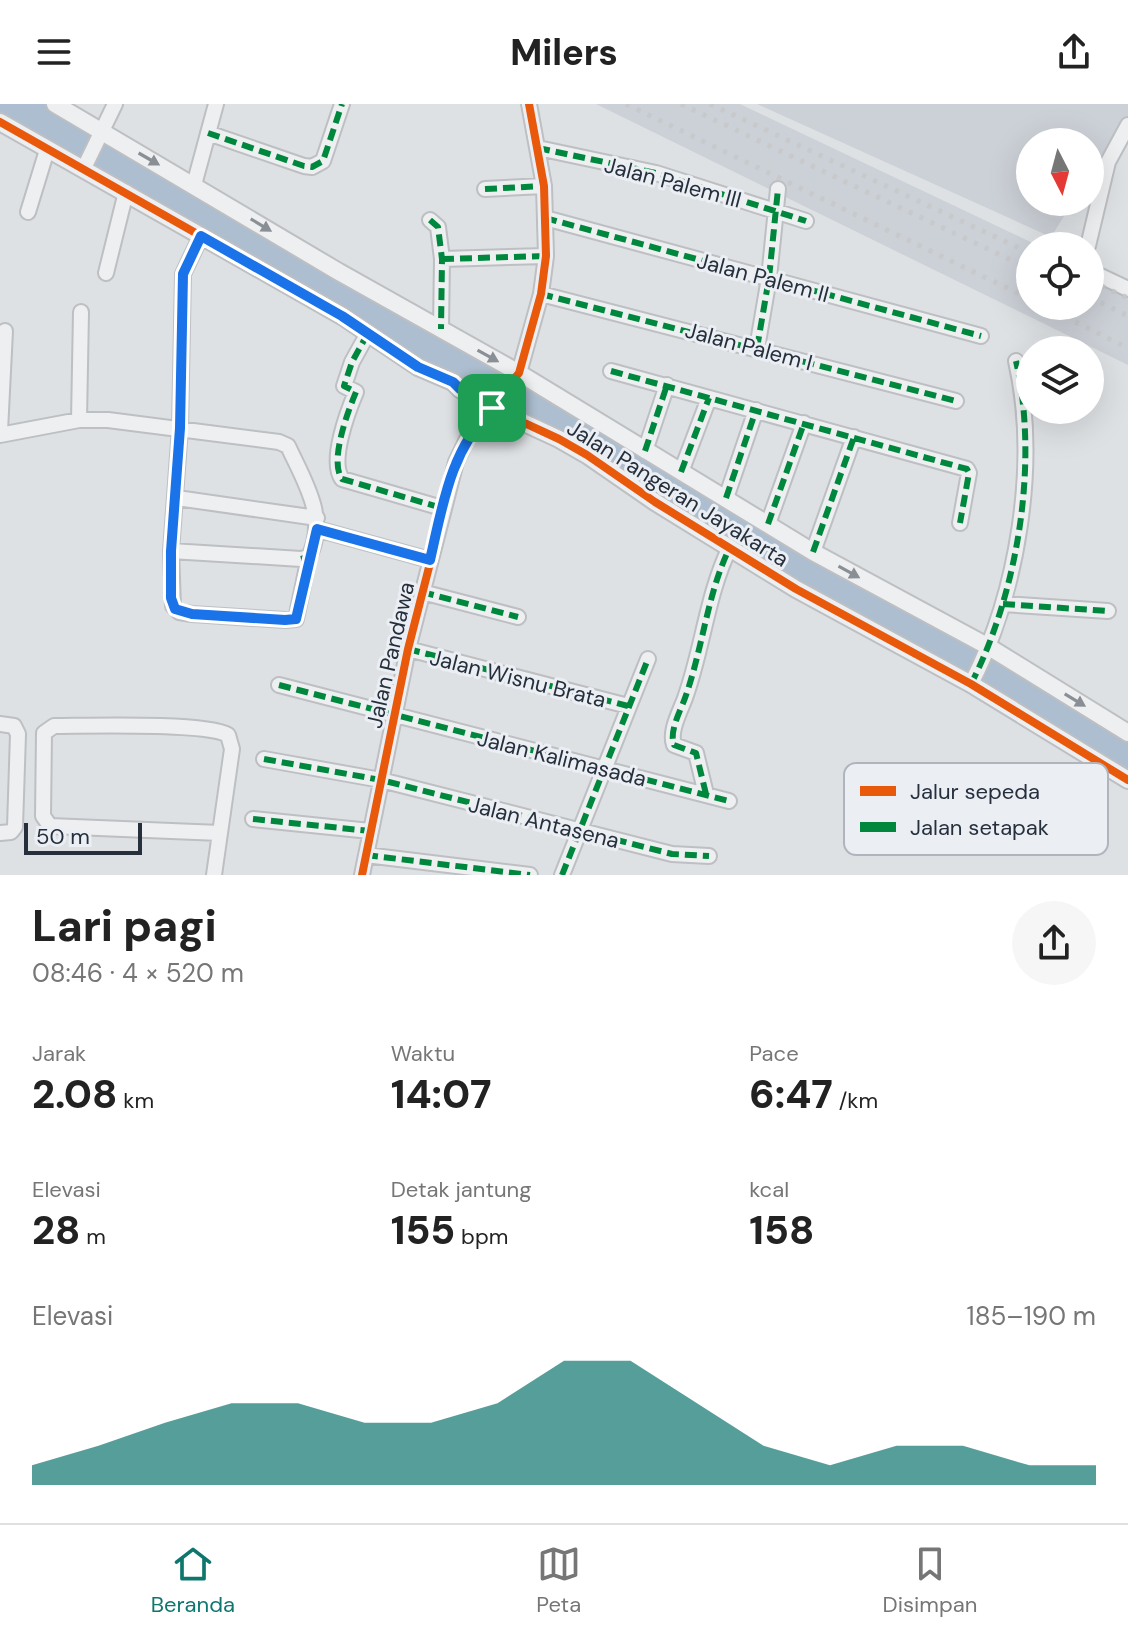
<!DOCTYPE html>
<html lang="id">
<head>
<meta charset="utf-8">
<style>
  body { margin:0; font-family:"DM Sans",sans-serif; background:#f6f6f6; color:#222; height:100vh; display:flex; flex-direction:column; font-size:30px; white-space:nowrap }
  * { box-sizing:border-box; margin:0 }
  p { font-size:26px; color:#767676 }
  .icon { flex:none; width:44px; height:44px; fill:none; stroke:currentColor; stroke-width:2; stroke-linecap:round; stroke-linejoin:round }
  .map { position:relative; height:771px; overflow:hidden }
  .panel { display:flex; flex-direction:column; background:#fff; flex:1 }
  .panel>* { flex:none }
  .needle { width:52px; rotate:174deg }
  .buttons { position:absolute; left:1016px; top:24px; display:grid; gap:16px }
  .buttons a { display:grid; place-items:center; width:88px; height:88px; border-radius:50%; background:#fff; box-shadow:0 8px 32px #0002; font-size:40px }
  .scale { position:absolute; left:24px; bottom:20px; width:118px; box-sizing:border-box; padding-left:8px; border:4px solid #262f3c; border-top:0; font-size:22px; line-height:28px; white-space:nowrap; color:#262f3c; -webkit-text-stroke:6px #ebeff4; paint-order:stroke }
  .pin { position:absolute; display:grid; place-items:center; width:68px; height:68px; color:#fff; margin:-34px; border-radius:16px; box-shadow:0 4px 12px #0006 }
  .round { display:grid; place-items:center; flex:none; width:84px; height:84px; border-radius:42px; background:#f6f6f6 }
  .headline { display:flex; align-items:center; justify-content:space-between; height:136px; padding:0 32px }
  h1 { font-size:44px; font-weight:800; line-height:60px }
  .figures { display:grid; grid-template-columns:repeat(3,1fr); gap:12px; height:136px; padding:8px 32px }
  .figures div { display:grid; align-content:center }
  .figures b { font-size:40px; font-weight:800 }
  .figures small { font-size:22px; font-weight:400 }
  .figures p { font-size:22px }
  .chart { height:224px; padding:16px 32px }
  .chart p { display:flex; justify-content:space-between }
  .chart svg { width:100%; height:144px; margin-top:8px; fill:#0f766e; opacity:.7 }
  header { display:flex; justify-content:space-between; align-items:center; height:104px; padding:0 32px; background:#fff; font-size:36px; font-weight:800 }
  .tab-bar { display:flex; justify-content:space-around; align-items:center; height:112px; border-top:2px solid #e0e0e0; background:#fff; font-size:22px; color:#767676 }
  .tab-bar a { display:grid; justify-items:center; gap:4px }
  .tab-bar .active { color:#0f766e }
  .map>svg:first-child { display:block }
  .built { fill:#ccd0d7 }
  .water { fill:#acbecf }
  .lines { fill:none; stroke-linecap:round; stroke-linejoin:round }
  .minor-casing { stroke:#bdbfc2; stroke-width:18 }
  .tertiary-casing { stroke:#bdbfc2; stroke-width:20 }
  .minor { stroke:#edeff0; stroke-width:14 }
  .tertiary { stroke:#edeff0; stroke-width:16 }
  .rail { stroke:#c7c9cb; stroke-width:5; stroke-dasharray:4 8; stroke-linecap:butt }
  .quiet { stroke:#00873e; stroke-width:6; stroke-dasharray:12 6; stroke-linecap:butt }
  .cycleway-casing { stroke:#ebeff4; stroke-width:13 }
  .cycleway { stroke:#e8590c; stroke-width:8 }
  .oneway { fill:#8a8f96 }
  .route-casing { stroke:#fff; stroke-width:16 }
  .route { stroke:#1a73e8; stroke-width:10 }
  .labels { text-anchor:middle; stroke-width:6; stroke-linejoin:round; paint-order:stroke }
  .street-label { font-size:22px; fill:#262f3c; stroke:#ebeff4 }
  .key { fill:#ebeff4; stroke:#b0b5bd; stroke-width:2 }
  .key-label { font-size:22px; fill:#262f3c }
</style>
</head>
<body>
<header><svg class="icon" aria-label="menu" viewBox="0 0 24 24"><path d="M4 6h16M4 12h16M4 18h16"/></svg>Milers<svg class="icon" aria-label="share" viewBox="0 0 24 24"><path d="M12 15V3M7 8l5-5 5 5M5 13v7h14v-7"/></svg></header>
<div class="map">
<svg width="1128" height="771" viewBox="0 0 1128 771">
  <rect width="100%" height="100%" fill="#dee1e4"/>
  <path class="built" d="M596 0H740L1039 142H1030V202H1090V165L1128 182V261Z
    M757 0H1128V12L1090 71V38H1030V98H1073L1051 133Z"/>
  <path class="water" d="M0 0H55L1128 629V676L0 18Z"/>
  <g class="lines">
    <defs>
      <path id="minor" d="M208 29 304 62 312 63 323 57 342 0
        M538 44 656 69 806 117
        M84 64 115 0
        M194 81 216 0
        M485 85 544 82
        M28 108 47 46
        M545 114 981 232
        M430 116 438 123 442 155 441 225
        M201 132 183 170 180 324 171 447 173 502 179 508 192 510 285 516 296 515 309 453
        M1088 142 1108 58 1128 21
        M442 155 546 152
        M1090 167 1128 185
        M106 169 126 88
        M541 190 956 297
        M368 229 352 258 344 282 356 288C348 307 329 357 342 375L442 404
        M757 244 769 174 778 85
        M611 267 967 365 969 369 960 419
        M79 316 81 208
        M0 327 5 227
        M0 331 79 316H108L279 338 288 342C305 379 328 413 309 453L301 455 171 447
        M645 347 667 281
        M681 368 709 294
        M177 394 317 414
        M726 394 756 306
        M768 420 804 319
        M317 425 430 456
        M813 448 854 333
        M422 488 518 513
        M1003 500 1108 507
        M408 545 628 602
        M971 580C1018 488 1039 359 1016 257
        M279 581 729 697
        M0 620 14 622 18 630 15 723 11 728 0 729
        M264 655 381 676 672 750 709 752
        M706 690 696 649 674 641C669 627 680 608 685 594 703 544 707 490 730 443
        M253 715 370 727
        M366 751 530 771
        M214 771 232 645 228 631C206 618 86 622 54 622L44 629 43 712 50 722 220 729
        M362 771 408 545 456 358 473 323 519 269 541 190 546 152 544 82 529 0
        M562 771 648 555"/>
      <path id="tertiary" d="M55 0 339 168 519 269 813 448 989 543 1128 629
        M0 18 342 212 418 263 453 278 460 285 492 304 559 335 587 351 655 398 796 485 971 580 1128 676"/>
    </defs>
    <use href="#minor" class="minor-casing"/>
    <use href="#tertiary" class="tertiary-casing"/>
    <use href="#minor" class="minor"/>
    <use href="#tertiary" class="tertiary"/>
    <path class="rail" d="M626 0 1030 195
      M681 0 1030 165
      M710 0 1030 149
      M1090 177 1128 194
      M1090 193 1128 212
      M1043 202 1128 244"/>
    <path class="quiet" d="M208 29 304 62 312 63 323 57 342 0
      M538 44 656 69 806 117
      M485 85 544 82
      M545 114 981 232
      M430 116 438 123 442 155 441 225
      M442 155 546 152
      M541 190 956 297
      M368 229 352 258 344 282 356 288C348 307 329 357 342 375L442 404
      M757 244 769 174 778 85
      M611 267 967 365 969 369 960 419
      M645 347 667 281
      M681 368 709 294
      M726 394 756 306
      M768 420 804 319
      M813 448 854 333
      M301 455 309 453 317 425 430 456
      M422 488 518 513
      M1003 500 1108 507
      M175 505 192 510 285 516 296 515 309 453
      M408 545 628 602
      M971 580C1018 488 1039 359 1016 257
      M279 581 729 697
      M264 655 381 676 672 750 709 752
      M706 690 696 649 674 641C669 627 680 608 685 594 703 544 707 490 730 443
      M253 715 370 727
      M366 751 530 771
      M562 771 648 555"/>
    <defs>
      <path id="cycleway" d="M0 18 342 212 418 263 453 278 460 285 492 304 559 335 587 351 655 398 796 485 971 580 1128 676
        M362 771 408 545 456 358 473 323 519 269 541 190 546 152 544 82 529 0"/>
    </defs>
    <use href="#cycleway" class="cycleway-casing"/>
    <use href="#cycleway" class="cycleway"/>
  </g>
  <defs><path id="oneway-solid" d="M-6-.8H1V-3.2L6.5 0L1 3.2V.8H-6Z" transform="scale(2)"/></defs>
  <g class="oneway">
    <use href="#oneway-solid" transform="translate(149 55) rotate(30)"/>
    <use href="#oneway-solid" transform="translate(261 121) rotate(31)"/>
    <use href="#oneway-solid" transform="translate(488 252) rotate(29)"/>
    <use href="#oneway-solid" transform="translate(849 468) rotate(29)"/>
    <use href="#oneway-solid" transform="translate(1075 596) rotate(31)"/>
  </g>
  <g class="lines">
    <defs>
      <path id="route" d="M201 132 342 212 418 263 453 278 460 285 492 304C450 348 443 400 430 456L317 425 296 515 285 516 192 510 175 505 171 494V447L180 324 183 170Z"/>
    </defs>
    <use href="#route" class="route-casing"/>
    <use href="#route" class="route"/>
  </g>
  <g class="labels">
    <g class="street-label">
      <text transform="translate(673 78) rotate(15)" y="8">Jalan Palem III</text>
      <text transform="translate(763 173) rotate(15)" y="8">Jalan Palem II</text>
      <text transform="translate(749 242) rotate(15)" y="8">Jalan Palem I</text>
      <text transform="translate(678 389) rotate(32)" y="8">Jalan Pangeran Jayakarta</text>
      <text transform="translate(390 551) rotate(-77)" y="8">Jalan Pandawa</text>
      <text transform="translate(518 574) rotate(14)" y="8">Jalan Wisnu Brata</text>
      <text transform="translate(562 654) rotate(14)" y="8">Jalan Kalimasada</text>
      <text transform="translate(544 718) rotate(14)" y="8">Jalan Antasena</text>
    </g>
  </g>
  <rect x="844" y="659" width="264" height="92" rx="12" class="key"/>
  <rect x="860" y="682" width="36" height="10" fill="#e8590c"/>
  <rect x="860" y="718" width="36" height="10" fill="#00873e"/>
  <g class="key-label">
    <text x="910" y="695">Jalur sepeda</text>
    <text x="910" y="731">Jalan setapak</text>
  </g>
</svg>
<div class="buttons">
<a><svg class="needle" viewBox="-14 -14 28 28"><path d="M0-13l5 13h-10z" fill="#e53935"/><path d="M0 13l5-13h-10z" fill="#767676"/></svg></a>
<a><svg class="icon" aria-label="locate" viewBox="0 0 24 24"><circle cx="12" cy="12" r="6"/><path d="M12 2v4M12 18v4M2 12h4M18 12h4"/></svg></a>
<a><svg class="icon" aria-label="layers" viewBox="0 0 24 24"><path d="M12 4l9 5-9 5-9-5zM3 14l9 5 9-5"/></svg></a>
</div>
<div class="scale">50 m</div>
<div class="pin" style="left:492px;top:304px;background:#1e9e55"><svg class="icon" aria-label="arrive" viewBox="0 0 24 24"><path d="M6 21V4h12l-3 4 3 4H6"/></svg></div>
</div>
<section class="panel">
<div class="headline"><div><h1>Lari pagi</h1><p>08:46 · 4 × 520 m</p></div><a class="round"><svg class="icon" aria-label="share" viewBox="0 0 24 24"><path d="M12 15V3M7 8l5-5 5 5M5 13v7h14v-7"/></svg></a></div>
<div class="figures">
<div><p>Jarak</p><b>2.08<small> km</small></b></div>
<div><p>Waktu</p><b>14:07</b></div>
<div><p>Pace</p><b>6:47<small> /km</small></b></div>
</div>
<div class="figures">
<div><p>Elevasi</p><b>28<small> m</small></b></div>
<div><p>Detak jantung</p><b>155<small> bpm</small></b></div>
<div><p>kcal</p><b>158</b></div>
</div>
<div class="chart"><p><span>Elevasi</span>185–190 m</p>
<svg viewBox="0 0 160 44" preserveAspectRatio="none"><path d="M0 44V38L10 32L20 25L30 19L40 19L50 25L60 25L70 19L80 6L90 6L100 19L110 32L120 38L130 32L140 32L150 38L160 38V44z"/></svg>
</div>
</section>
<nav class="tab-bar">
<a class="active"><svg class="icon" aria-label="home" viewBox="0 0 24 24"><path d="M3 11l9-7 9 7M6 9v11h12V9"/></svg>Beranda</a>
<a><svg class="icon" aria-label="map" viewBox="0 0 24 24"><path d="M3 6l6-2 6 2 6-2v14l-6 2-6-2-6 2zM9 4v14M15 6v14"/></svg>Peta</a>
<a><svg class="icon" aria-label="saved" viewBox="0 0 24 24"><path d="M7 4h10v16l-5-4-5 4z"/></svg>Disimpan</a>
</nav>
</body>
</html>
